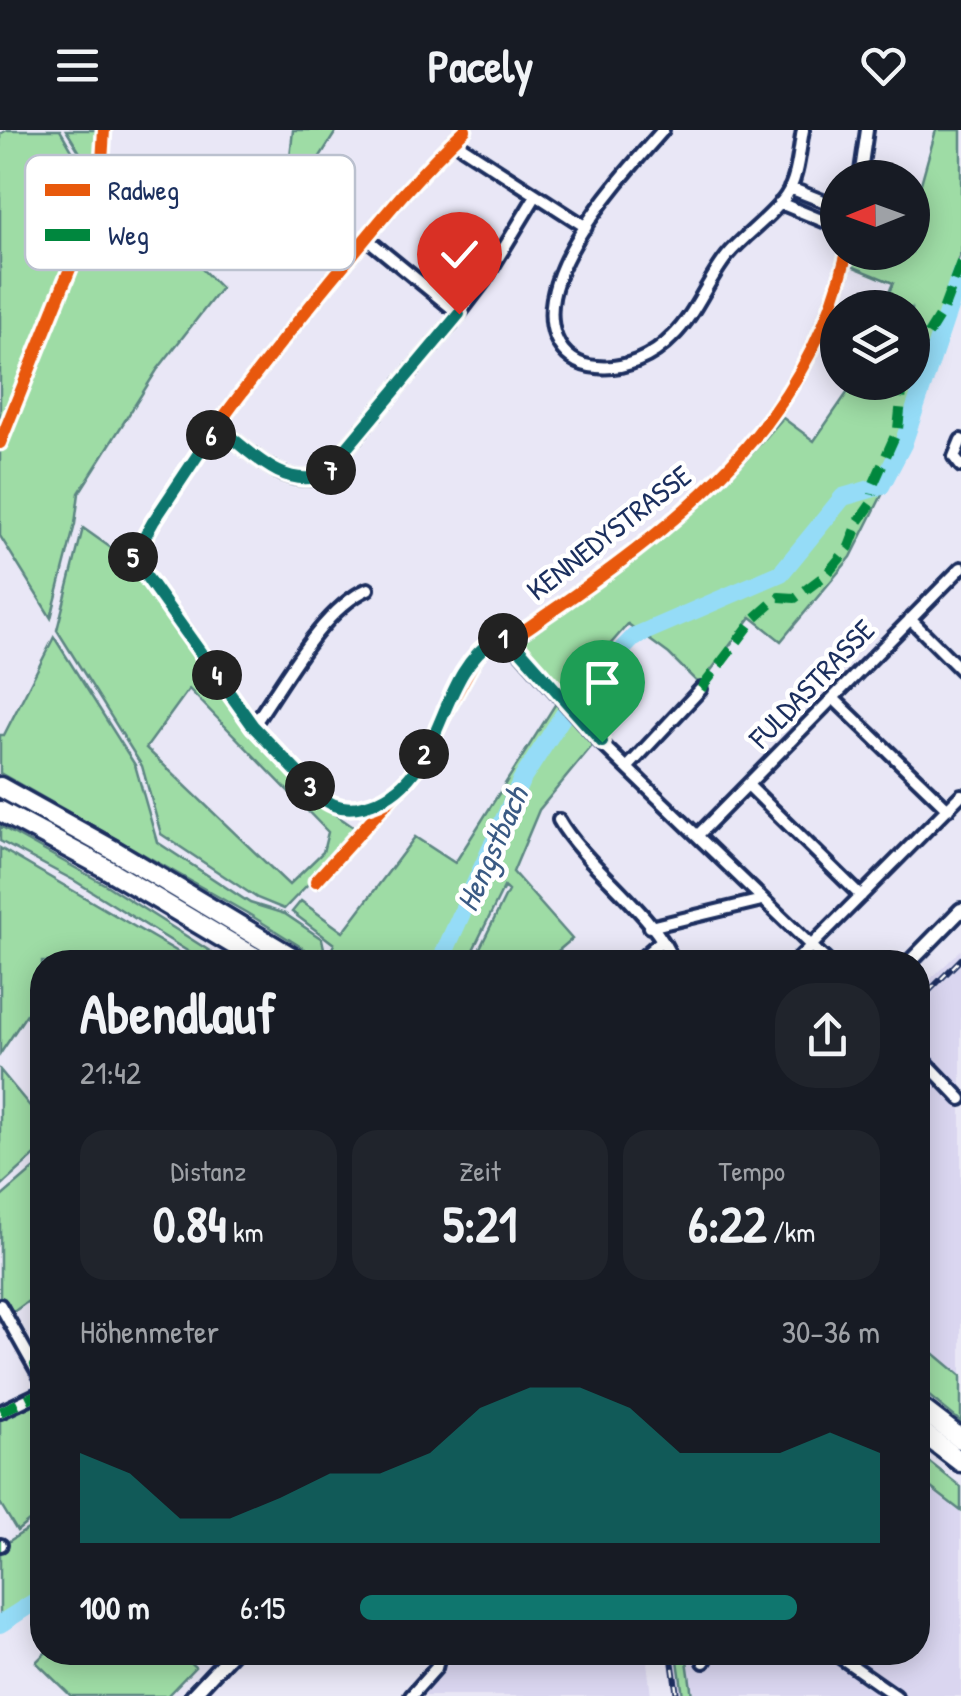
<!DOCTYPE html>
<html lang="de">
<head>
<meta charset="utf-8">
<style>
  body { margin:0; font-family:"Patrick Hand",sans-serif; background:#20242c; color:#f1f3f6; height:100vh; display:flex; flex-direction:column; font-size:38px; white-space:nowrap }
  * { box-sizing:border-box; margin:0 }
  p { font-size:32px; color:#9ea1a6 }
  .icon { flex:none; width:55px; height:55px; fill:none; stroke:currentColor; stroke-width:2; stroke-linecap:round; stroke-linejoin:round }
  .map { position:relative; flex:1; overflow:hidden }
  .sheet { position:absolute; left:30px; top:820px; width:900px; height:715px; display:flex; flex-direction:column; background:#171b24; border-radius:40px; box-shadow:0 5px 25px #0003 }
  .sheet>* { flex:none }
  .needle { width:65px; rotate:269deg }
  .fabs { position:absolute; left:820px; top:30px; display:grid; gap:20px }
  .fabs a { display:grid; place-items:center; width:110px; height:110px; border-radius:50%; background:#171b24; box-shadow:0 5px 25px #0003; font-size:50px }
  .pin { position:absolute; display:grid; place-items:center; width:85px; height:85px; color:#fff; margin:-102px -42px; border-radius:50% 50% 50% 0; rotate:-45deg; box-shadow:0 0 10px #0007 }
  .pin .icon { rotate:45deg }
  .km { position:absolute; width:50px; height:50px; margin:-25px; border-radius:50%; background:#222; color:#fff; font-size:28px; line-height:50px; text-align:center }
  .round { display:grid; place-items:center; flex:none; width:105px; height:105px; border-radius:40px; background:#20242c }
  .overview { display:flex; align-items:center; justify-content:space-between; height:170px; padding:0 50px }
  h1 { font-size:55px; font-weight:700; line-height:75px }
  .metrics { display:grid; grid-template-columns:repeat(3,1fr); gap:15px; height:170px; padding:10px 50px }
  .metrics div { display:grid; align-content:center; border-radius:25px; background:#20242c; text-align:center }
  .metrics b { font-size:50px; font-weight:700 }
  .metrics small { font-size:28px; font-weight:400 }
  .metrics p { font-size:28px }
  .chart { height:280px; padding:20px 50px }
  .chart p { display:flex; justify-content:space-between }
  .chart svg { width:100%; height:180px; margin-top:10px; fill:#0f766e; opacity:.7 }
  ul { padding:0 50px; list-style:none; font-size:32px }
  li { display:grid; grid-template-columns:160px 120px 1fr; align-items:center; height:75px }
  li i { height:25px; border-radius:12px; background:#0f766e }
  header { display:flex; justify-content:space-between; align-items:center; height:130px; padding:0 50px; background:#171b24; font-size:45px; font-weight:700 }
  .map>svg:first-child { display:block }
  .built { fill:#dad6f0 }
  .green { fill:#9edca5; stroke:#5c8682; stroke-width:2.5; fill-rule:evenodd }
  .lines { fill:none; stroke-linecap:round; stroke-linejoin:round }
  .river { stroke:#95dcf7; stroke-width:18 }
  .minor-casing { stroke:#1b2f5e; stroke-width:18 }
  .tertiary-casing { stroke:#1b2f5e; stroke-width:20 }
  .motorway-casing { stroke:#1b2f5e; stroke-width:25 }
  .minor { stroke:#fff; stroke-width:10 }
  .tertiary { stroke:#fff; stroke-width:12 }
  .motorway { stroke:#fff; stroke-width:18 }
  .rail-casing { stroke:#1b2f5e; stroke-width:6 }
  .rail { stroke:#fff; stroke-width:2.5; stroke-dasharray:8; stroke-linecap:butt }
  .quiet { stroke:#00873e; stroke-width:10; stroke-dasharray:20 10; stroke-linecap:butt }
  .cycleway-casing { stroke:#fff; stroke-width:19 }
  .cycleway { stroke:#e8590c; stroke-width:12 }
  .route-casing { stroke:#fff; stroke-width:20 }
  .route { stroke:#0f766e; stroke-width:12 }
  .labels { text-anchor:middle; stroke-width:9; stroke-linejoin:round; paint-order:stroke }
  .street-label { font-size:30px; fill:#1b2f5e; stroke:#fff }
  .water-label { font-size:32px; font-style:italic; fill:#3a5a84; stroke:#fff }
  .key { fill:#fff; stroke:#bbc1cf; stroke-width:2.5 }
  .key-label { font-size:28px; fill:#1b2f5e }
</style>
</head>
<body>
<header><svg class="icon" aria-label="menu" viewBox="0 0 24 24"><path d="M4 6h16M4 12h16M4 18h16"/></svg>Pacely<svg class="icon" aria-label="heart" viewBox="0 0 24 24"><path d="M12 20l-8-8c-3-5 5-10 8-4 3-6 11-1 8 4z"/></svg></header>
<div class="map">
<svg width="961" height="1566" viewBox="0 0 961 1566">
  <rect width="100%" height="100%" fill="#e9e7f6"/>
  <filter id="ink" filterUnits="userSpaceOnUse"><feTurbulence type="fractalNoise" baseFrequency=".01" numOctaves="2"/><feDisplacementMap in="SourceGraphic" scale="20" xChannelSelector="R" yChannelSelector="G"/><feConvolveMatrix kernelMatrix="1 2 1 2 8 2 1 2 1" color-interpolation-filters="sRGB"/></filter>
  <g filter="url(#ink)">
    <path class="built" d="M961 820V1246L918 1210V861Z
      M918 1348 961 1381V1566H692L686 1523 918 1522Z
      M458 1522 646 1523 651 1566H423Z
      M667 1523H677L683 1566H674Z"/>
    <path class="green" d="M7 0H60L95 60 0 300V4Z
      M66 0H100L98 52Z
      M293 0H337L284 83Z
      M936 0H961V121L945 168 957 169 911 307 851 427 781 511 751 487 700 555 669 524 628 494 568 563 518 509C592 458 667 409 731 346 749 328 766 307 783 288L814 311 854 253 912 252V178L883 177 893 153 849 135 852 123 912 122 913 82Z
      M107 44 221 158 157 240 79 363 75 394 51 488 0 406V321L87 108Z
      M83 398 128 430 252 604 326 678 359 701 284 779 257 768 161 704 142 636 57 500ZM189 559 328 702 323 722 289 755 146 618Z
      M54 507 135 635 157 712 250 773 285 784 322 809 325 823 322 830 247 783 0 643V605H4Z
      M558 570 596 611 539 680 513 742 572 809 545 832H480L479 820 508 761 504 757 470 826 450 827 449 832 327 831 334 814 292 782 301 771 343 802 415 707 455 733Z
      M0 696 106 755 227 832H205L75 751 0 711Z
      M0 718 195 832H42V861L0 924Z
      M0 940 34 981 42 975V1019L0 1057Z
      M42 1032V1161L8 1186 0 1173V1068Z
      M918 1210 961 1246V1292L918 1257Z
      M37 1272 42 1281V1380L17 1401 0 1373V1289Z
      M918 1323 961 1357V1381L918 1348Z
      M42 1390V1458L0 1490V1417Z
      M179 1522 195 1537 167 1566H71L36 1532 45 1523Z
      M677 1523H686L692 1566H683Z"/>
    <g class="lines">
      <path class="river" d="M440 832 521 651 574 569 635 506 781 443 843 367 881 356 903 314 961 142
        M0 1494 42 1467"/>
      <defs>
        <path id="minor" d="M663 0C624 45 530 143 556 208 563 225 578 236 597 237 624 240 653 227 672 207 696 184 707 151 727 126 745 104 771 88 786 66 798 48 799 21 803 0
          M453 11 586 97
          M860 48 867 0
          M790 58 838 77
          M780 73 838 97
          M366 108 459 184
          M217 296C248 319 285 363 325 344L459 184 484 151 535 67
          M961 310 954 327 961 336
          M910 489 961 540
          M509 509 601 613 828 832
          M833 568 948 679
          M253 596C282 555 322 479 368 459
          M627 638 701 559
          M748 655 861 766
          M392 665C369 678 341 684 320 666L253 596 133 427C187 329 257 241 328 154 372 101 414 47 465 0
          M559 690C585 736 658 786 673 832
          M698 705 961 438
          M316 751 411 646 480 520C490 512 496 511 507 509 519 506 536 492 546 485 683 391 808 292 847 122
          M650 797 762 770
          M637 832 661 811
          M795 832 961 665
          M918 924 961 969
          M0 1175 42 1250
          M0 1282 42 1262
          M0 1415H1
          M833 1522 896 1566
          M704 1532 710 1522
          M411 1566 436 1538 440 1522"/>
        <path id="tertiary" d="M910 832 961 780
          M192 1566 233 1522"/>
        <path id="motorway" d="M0 657 115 721 300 832
          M0 681 102 736 263 832
          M918 1276 961 1309
          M918 1299 961 1332"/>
      </defs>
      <use href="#minor" class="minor-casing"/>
      <use href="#tertiary" class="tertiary-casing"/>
      <use href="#motorway" class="motorway-casing"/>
      <use href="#minor" class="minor"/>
      <use href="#tertiary" class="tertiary"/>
      <use href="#motorway" class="motorway"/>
      <defs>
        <path id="rail" d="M918 872 961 829
          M671 1522 677 1566"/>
      </defs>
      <use href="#rail" class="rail-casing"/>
      <use href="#rail" class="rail"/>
      <path class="quiet" d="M912 230 943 180 961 132
        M874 353 898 299 903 252
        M701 559 755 488 779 467 795 468 827 444 849 417 859 391 871 374 873 364
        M42 1231 35 1235 42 1250
        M0 1282 42 1262
        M0 1415H1"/>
      <defs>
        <path id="cycleway" d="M0 313 100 64 104 0
          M392 665C369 678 341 684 320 666L253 596 133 427C187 329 257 241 328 154 372 101 414 47 465 0
          M316 751 411 646 480 520C490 512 496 511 507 509 519 506 536 492 546 485 683 391 808 292 847 122"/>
      </defs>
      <use href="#cycleway" class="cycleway-casing"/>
      <use href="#cycleway" class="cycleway"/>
    </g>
  </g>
  <g class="lines" filter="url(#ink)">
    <defs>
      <path id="route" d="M459 184 325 344C284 362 248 319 217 296L153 392 133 428 253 596 320 666C332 677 347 680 363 676 446 656 433 547 495 509H508L514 513 602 612"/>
    </defs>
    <use href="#route" class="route-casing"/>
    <use href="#route" class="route"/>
  </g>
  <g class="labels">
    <g class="street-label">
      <text transform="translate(609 403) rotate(-38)" y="10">KENNEDYSTRASSE</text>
      <text transform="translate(812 554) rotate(-46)" y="10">FULDASTRASSE</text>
    </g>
    <g class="water-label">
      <text transform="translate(492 719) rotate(-66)" y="11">Hengstbach</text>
    </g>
  </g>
  <rect x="25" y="25" width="330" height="115" rx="15" class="key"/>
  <rect x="45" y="54" width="45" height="12" fill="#e8590c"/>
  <rect x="45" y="99" width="45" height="12" fill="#00873e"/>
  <g class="key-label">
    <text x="108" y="70">Radweg</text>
    <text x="108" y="115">Weg</text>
  </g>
</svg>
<div class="fabs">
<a><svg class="needle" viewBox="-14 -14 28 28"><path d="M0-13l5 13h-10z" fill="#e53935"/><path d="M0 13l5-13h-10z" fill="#9ea1a6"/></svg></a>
<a><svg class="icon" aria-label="layers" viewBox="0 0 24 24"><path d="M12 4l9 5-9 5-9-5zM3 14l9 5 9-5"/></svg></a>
</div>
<div class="pin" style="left:602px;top:612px;background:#1e9e55"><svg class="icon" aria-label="arrive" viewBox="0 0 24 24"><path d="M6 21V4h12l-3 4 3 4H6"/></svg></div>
<div class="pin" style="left:459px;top:184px;background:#d93025"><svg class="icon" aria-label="check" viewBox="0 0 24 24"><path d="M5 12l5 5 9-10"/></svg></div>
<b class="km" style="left:503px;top:508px">1</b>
<b class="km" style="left:424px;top:624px">2</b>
<b class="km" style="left:310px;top:656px">3</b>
<b class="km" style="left:217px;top:545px">4</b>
<b class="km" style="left:133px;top:427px">5</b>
<b class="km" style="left:211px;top:305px">6</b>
<b class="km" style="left:331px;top:340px">7</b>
<section class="sheet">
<div class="overview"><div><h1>Abendlauf</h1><p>21:42</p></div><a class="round"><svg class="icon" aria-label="share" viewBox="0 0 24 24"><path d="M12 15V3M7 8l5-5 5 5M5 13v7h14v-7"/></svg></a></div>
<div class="metrics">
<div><p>Distanz</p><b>0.84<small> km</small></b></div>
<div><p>Zeit</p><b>5:21</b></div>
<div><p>Tempo</p><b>6:22<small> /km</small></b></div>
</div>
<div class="chart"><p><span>Höhenmeter</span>30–36 m</p>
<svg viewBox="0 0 160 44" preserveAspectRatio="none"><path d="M0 44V22L10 27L20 38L30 38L40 33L50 27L60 27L70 22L80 11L90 6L100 6L110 11L120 22L130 22L140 22L150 17L160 22V44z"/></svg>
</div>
<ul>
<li><b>100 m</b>6:15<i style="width:84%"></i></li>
</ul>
</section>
</div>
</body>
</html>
